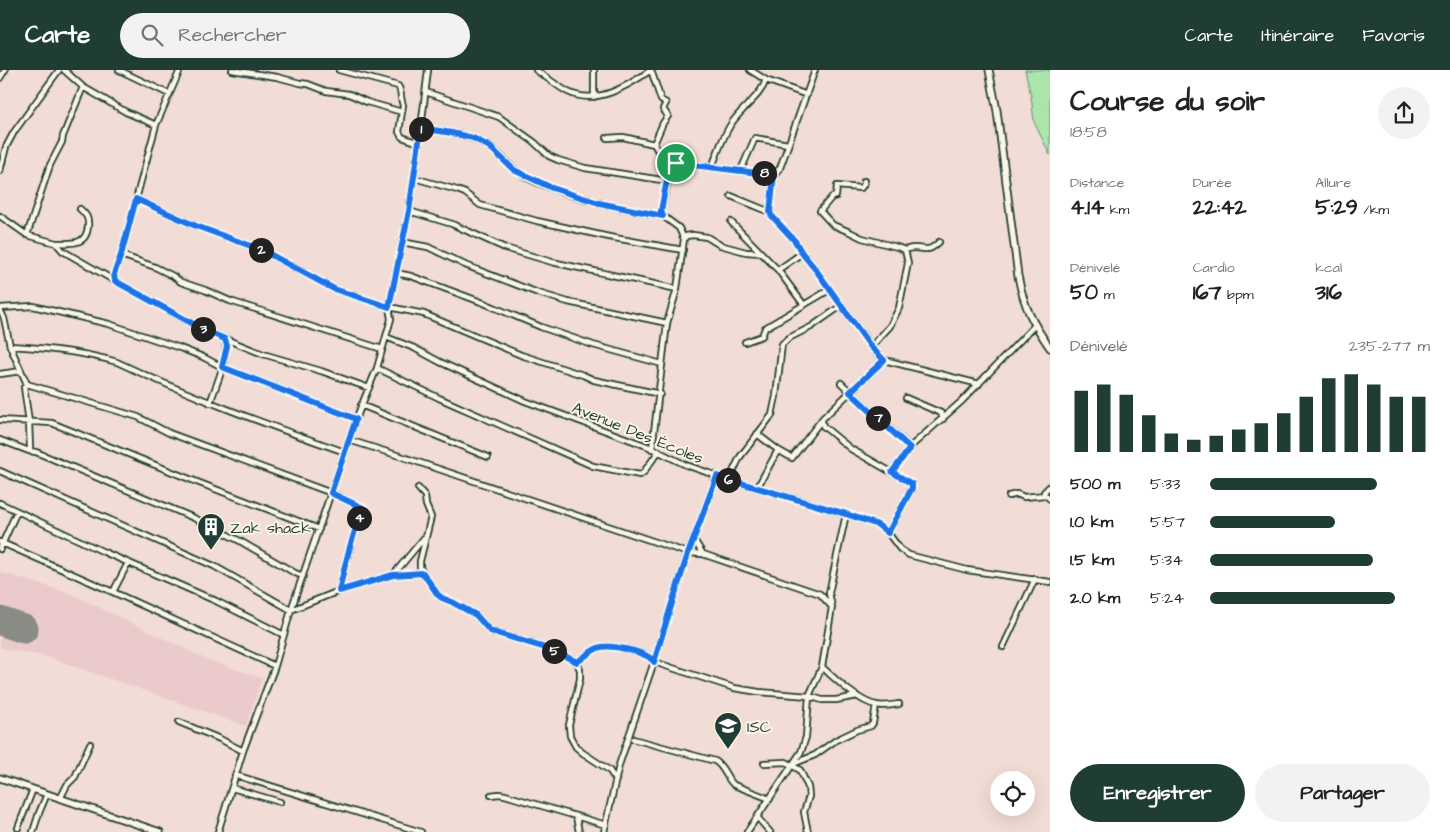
<!DOCTYPE html>
<html lang="fr">
<head>
<meta charset="utf-8">
<style>
  body { margin:0; font-family:"Architects Daughter",sans-serif; background:#f2f2f2; color:#222; height:100vh; display:flex; flex-direction:column; font-size:19px; white-space:nowrap }
  * { box-sizing:border-box; margin:0 }
  p { font-size:16px; color:#767676 }
  .icon { flex:none; width:28px; height:28px; fill:none; stroke:currentColor; stroke-width:2; stroke-linecap:round; stroke-linejoin:round }
  .map { position:relative; flex:1; overflow:hidden }
  .side { display:flex; flex-direction:column; background:#fff; width:400px }
  .side>* { flex:none }
  .controls { position:absolute; left:990px; top:701px; display:grid; gap:10px }
  .controls a { display:grid; place-items:center; width:45px; height:45px; border-radius:50%; background:#fff; box-shadow:0 5px 20px #0002; font-size:25px }
  .pin { position:absolute; display:grid; place-items:center; width:42px; height:42px; color:#fff; margin:-21px; border:2px solid #fff; border-radius:50%; box-shadow:0 1px 5px #0007 }
  .km { position:absolute; width:25px; height:25px; margin:-12px; border-radius:50%; background:#222; color:#fff; font-size:14px; line-height:25px; text-align:center }
  .round { display:grid; place-items:center; flex:none; width:52px; height:52px; border-radius:26px; background:#f2f2f2 }
  .overview { display:flex; align-items:center; justify-content:space-between; height:85px; padding:0 20px }
  h1 { font-size:28px; font-weight:700; line-height:38px }
  .stats { display:grid; grid-template-columns:repeat(3,1fr); gap:8px; height:85px; padding:5px 20px }
  .stats div { display:grid; align-content:center }
  .stats b { font-size:21px; font-weight:700 }
  .stats small { font-size:14px; font-weight:400 }
  .stats p { font-size:14px }
  .chart { height:140px; padding:10px 20px }
  .chart p { display:flex; justify-content:space-between }
  .chart svg { width:100%; height:90px; margin-top:5px; stroke:#1f3d34; stroke-width:6 }
  .button { display:flex; gap:10px; margin-top:auto; padding:10px 20px }
  .button a { flex:1; height:58px; border-radius:30px; background:#1f3d34; color:#fff; font-size:20px; font-weight:700; line-height:58px; text-align:center }
  .button a+a { background:#f2f2f2; color:#222 }
  ul { padding:0 20px; list-style:none; font-size:16px }
  li { display:grid; grid-template-columns:80px 60px 1fr; align-items:center; height:38px }
  li i { height:12px; border-radius:6px; background:#1f3d34 }
  header { display:flex; align-items:center; gap:30px; box-sizing:border-box; height:70px; padding:0 25px; background:#1f3d34; color:#fff }
  header strong { font-size:24px }
  nav { display:flex; gap:28px; margin-inline-start:auto; font-size:18px }
  .search { width:350px; height:45px; background:#f2f2f2; display:flex; align-items:center; gap:12px; box-sizing:border-box; padding:0 18px; border-radius:28px; color:#767676; font-size:19px }
  main { display:flex; flex:1; min-height:0 }
  .map>svg:first-child { display:block }
  .built { fill:#ebcacb }
  .green { fill:#abe5ab; stroke:#659170 }
  .lines { fill:none; stroke-linecap:round; stroke-linejoin:round }
  .runway { stroke:#888c85; stroke-width:29 }
  .street-casing { stroke:#1f3d34; stroke-width:8 }
  .secondary-casing { stroke:#1f3d34; stroke-width:9 }
  .street { stroke:#fcf5e5; stroke-width:4.5 }
  .secondary { stroke:#fcf5e5; stroke-width:5.5 }
  .route-casing { stroke:#fff; stroke-width:10 }
  .route { stroke:#1a73e8; stroke-width:6 }
  .labels { text-anchor:middle; stroke-width:4; stroke-linejoin:round; paint-order:stroke }
  .street-label { font-size:16px; fill:#1f3d34; stroke:#fcf5e5 }
  .poi-label { font-size:16px; fill:#1f3d34; stroke:#fcf5e5; text-anchor:start }
</style>
</head>
<body>
<header>
<strong>Carte</strong>
<div class="search"><svg class="icon" aria-label="search" viewBox="0 0 24 24"><circle cx="10" cy="10" r="6"/><path d="M15 15l6 6"/></svg>Rechercher</div>
<nav><a>Carte</a><a>Itinéraire</a><a>Favoris</a></nav>
</header>
<main>
<div class="map">
<svg width="1050" height="762" viewBox="0 0 1050 762">
  <rect width="100%" height="100%" fill="#f2dcd6"/>
  <filter id="ink" filterUnits="userSpaceOnUse"><feTurbulence type="fractalNoise" baseFrequency=".02" numOctaves="2"/><feDisplacementMap in="SourceGraphic" scale="10" xChannelSelector="R" yChannelSelector="G"/><feConvolveMatrix kernelMatrix="1 2 1 2 8 2 1 2 1" color-interpolation-filters="sRGB"/></filter>
  <g filter="url(#ink)">
    <path class="built" d="M0 502 69 523 208 590 262 608 246 656 48 587 0 578Z"/>
    <path class="green" d="M1025 0H1050V85L1034 52 1031 26Z"/>
    <g class="lines">
      <path class="runway" d="M0 551 24 559"/>
      <defs>
        <path id="street" d="M64 0 83 17 126 42 156 55
          M119 0 169 24
          M232 0 277 7 300 13 308 14 326 21 349 24 367 32 402 42
          M339 0 398 16C402 21 400 29 403 35L399 62 402 67 419 73
          M536 0C546 7 557 16 568 22 596 36 628 16 651 0
          M651 0 661 30 666 33 663 39 668 46 663 53 654 74
          M750 0 766 10 807 25
          M815 0 780 98 774 105 770 138 771 145 795 171 802 183 816 200 876 283 884 290 979 314
          M0 8 5 0
          M426 22 499 47 534 72 549 86 558 90 585 98 668 111
          M594 27V0
          M421 58C446 62 470 64 491 78 500 84 506 92 514 99 523 106 540 114 551 118 587 132 626 139 663 146
          M607 68 623 67 654 74 658 81 676 93 774 105
          M712 97C718 82 724 62 734 50 745 35 760 27 766 10
          M741 100 755 68 788 74
          M0 101 6 77 14 62 59 0
          M414 108 457 120 465 123 480 135 537 151 609 167 683 180
          M864 111V114L861 118 837 116 836 126 832 127 820 141 833 155 850 162 862 168 897 177 905 180
          M731 126 770 142
          M136 129 196 156 261 180 334 219 389 237 424 244 521 285 583 305 594 310 660 324
          M409 141 452 154 505 178 552 192 677 219
          M0 146 27 165 56 173 63 181 115 211 208 262 263 284 321 301 369 318
          M731 152 778 200 804 235
          M27 165 50 95 62 72 63 66 83 17
          M684 169 686 166 693 165 707 167 720 175 746 182 761 183
          M402 172 428 177 465 195 538 223 568 232 667 253
          M56 173C71 173 86 176 88 157 89 148 86 144 80 139
          M121 185 155 197 173 206 181 212 205 220 230 231 382 279
          M778 200 802 183
          M396 203 411 206 484 233 541 257 593 275 662 294
          M115 211 114 204 121 185 156 55 180 0
          M0 238 33 236 109 254 180 278 203 287 222 297 356 349
          M0 240 4 248 10 276 27 314 24 317 29 352 30 378 29 381
          M386 267 414 278 440 292 525 331 647 376 686 395 729 410 804 431 878 455 888 463 900 479 909 485 967 500 1050 512
          M745 272 762 266 765 258 829 220
          M10 276C46 278 83 282 117 292 191 327 268 355 345 382
          M871 277 890 256 899 238 908 193 905 180C908 179 911 178 914 178 926 178 928 183 939 172
          M377 298 439 328 593 396 640 405 643 403 659 381
          M0 304 21 301
          M841 313 910 377
          M27 314 138 347 169 363 337 425 363 439C352 466 345 493 339 521
          M906 328 941 343 943 349
          M210 333C216 315 229 288 225 269
          M361 335 488 387
          M0 350 52 353 197 412 319 459
          M822 351 823 356 851 379 912 414V418L888 463
          M757 364 778 380 792 388 823 348 884 290
          M0 370 29 381 36 382 194 448 240 471 295 503 303 506
          M349 370 403 387 688 483 703 484 820 524 832 537
          M652 379 667 253 677 219 684 169 679 158 663 146 661 141 671 98 676 93
          M0 401 214 496 291 540 339 521 393 505 423 503
          M892 402 910 377 962 331 1035 255
          M729 410 740 387 772 345 776 326 782 274 789 268 811 257 841 236
          M418 418 425 426 426 435 431 447 420 491V497L423 503 438 525 442 528 452 532 476 545 490 561 552 580 577 592 580 600V609L569 655 570 666 576 677 583 683 609 700 616 710
          M757 418 778 380
          M1045 425 1044 422 1050 416
          M1009 426 1017 424 1024 427 1045 425 1050 429
          M0 433 104 482 216 531 284 565
          M694 470 703 484
          M0 472 113 522 275 596
          M0 479 17 441
          M393 505 424 468
          M113 522 128 493
          M1003 577 1035 509
          M577 592C585 587 592 579 601 577 613 575 649 582 654 592L734 618 759 622 809 626 822 630H836L857 626
          M822 597C835 609 859 632 876 635 884 637 892 635 899 634
          M179 652 220 669 243 681
          M633 669 715 691C725 697 726 709 734 715L770 729
          M764 693 786 692 800 700 808 717 809 726 804 742 808 762
          M793 694 815 685 836 670 857 660 871 656 873 653 876 635
          M235 705 421 762
          M232 718 280 732
          M491 725 499 724 505 725 606 755
          M60 729 67 715 75 707 90 674
          M576 746 579 762
          M757 747 770 762
          M18 758 33 719
          M33 762 39 743 47 724
          M218 762 243 681 275 596 291 540 356 349 377 298 391 249 389 237 409 141 421 58 428 0
          M604 762 619 695 654 592 672 533 688 483 717 406
          M747 762 801 682 806 667 809 626 822 597 832 537 829 523 846 444"/>
        <path id="secondary" d="M989 0 997 41 1018 206C1024 237 1032 252 1050 278
          M0 708 160 762"/>
      </defs>
      <use href="#street" class="street-casing"/>
      <use href="#secondary" class="secondary-casing"/>
      <use href="#street" class="street"/>
      <use href="#secondary" class="secondary"/>
    </g>
  </g>
  <g class="lines" filter="url(#ink)">
    <defs>
      <path id="route" d="M421 58 452 63 473 68 490 77 514 100 552 118 599 133 663 146 661 141C664 128 666 102 676 93L774 105 770 142 771 145 795 171 802 183 816 200 871 277 884 290 850 322 910 378 892 402 912 414V418L888 463 878 455 846 444 717 406 688 484 672 533 654 592C648 582 613 575 601 577 592 579 585 587 577 592L552 580 490 561 476 545 452 532 442 528 438 525 423 503 393 505 339 521C345 493 352 466 363 438L331 423 356 349 222 297 227 276 225 269 208 262 115 211 114 204 121 185 136 129 196 156 262 180 334 219 389 237 409 141Z"/>
    </defs>
    <use href="#route" class="route-casing"/>
    <use href="#route" class="route"/>
  </g>
  <defs>
    <symbol id="building-pin" viewBox="-11 -11 22 30"><path d="M0 17L-7.5 6A9.5 9.5 0 1 1 7.5 6Z" fill="#1f3d34" stroke="#fcf5e5"/><path d="M-4-6H4V6H1V3H-1V6H-4ZM-2.5-4.3h1.7v1.8h-1.7ZM.8-4.3h1.7v1.8H.8ZM-2.5-1h1.7V.8h-1.7ZM.8-1h1.7V.8H.8Z" fill="#fff"/></symbol>
    <symbol id="school-pin" viewBox="-11 -11 22 30"><path d="M0 17L-7.5 6A9.5 9.5 0 1 1 7.5 6Z" fill="#1f3d34" stroke="#fcf5e5"/><path d="M0-5L7-2L0 1L-7-2ZM-4 1L0 2.5L4 1V4Q0 6-4 4Z" fill="#fff"/></symbol>
  </defs>
  <g fill-rule="evenodd">
    <use href="#building-pin" x="195" y="441" width="32" height="43"/>
    <use href="#school-pin" x="712" y="640" width="32" height="43"/>
  </g>
  <g class="labels">
    <g class="street-label">
      <text transform="translate(638 362) rotate(22)" y="6">Avenue Des Écoles</text>
    </g>
    <g class="poi-label">
      <text x="230" y="463">Zak shack</text>
      <text x="747" y="662">ISC</text>
    </g>
  </g>
</svg>
<div class="controls">
<a><svg class="icon" aria-label="locate" viewBox="0 0 24 24"><circle cx="12" cy="12" r="6"/><path d="M12 2v4M12 18v4M2 12h4M18 12h4"/></svg></a>
</div>
<div class="pin" style="left:676px;top:93px;background:#1e9e55"><svg class="icon" aria-label="arrive" viewBox="0 0 24 24"><path d="M6 21V4h12l-3 4 3 4H6"/></svg></div>
<b class="km" style="left:421px;top:59px">1</b>
<b class="km" style="left:261px;top:180px">2</b>
<b class="km" style="left:203px;top:259px">3</b>
<b class="km" style="left:359px;top:448px">4</b>
<b class="km" style="left:554px;top:581px">5</b>
<b class="km" style="left:728px;top:410px">6</b>
<b class="km" style="left:878px;top:348px">7</b>
<b class="km" style="left:764px;top:103px">8</b>
</div>
<section class="side">
<div class="overview"><div><h1>Course du soir</h1><p>18:58</p></div><a class="round"><svg class="icon" aria-label="share" viewBox="0 0 24 24"><path d="M12 15V3M7 8l5-5 5 5M5 13v7h14v-7"/></svg></a></div>
<div class="stats">
<div><p>Distance</p><b>4.14<small> km</small></b></div>
<div><p>Durée</p><b>22:42</b></div>
<div><p>Allure</p><b>5:29<small> /km</small></b></div>
</div>
<div class="stats">
<div><p>Dénivelé</p><b>50<small> m</small></b></div>
<div><p>Cardio</p><b>167<small> bpm</small></b></div>
<div><p>kcal</p><b>316</b></div>
</div>
<div class="chart"><p><span>Dénivelé</span>235–277 m</p>
<svg viewBox="0 0 160 44" preserveAspectRatio="none"><path d="M5 44V14M15 44V11M25 44V16M35 44V26M45 44V35M55 44V38M65 44V36M75 44V33M85 44V30M95 44V25M105 44V17M115 44V8M125 44V6M135 44V11M145 44V17M155 44V17"/></svg>
</div>
<ul>
<li><b>500 m</b>5:33<i style="width:76%"></i></li>
<li><b>1.0 km</b>5:57<i style="width:57%"></i></li>
<li><b>1.5 km</b>5:34<i style="width:74%"></i></li>
<li><b>2.0 km</b>5:24<i style="width:84%"></i></li>
</ul>
<div class="button"><a>Enregistrer</a><a>Partager</a></div>
</section>
</main>
</body>
</html>
